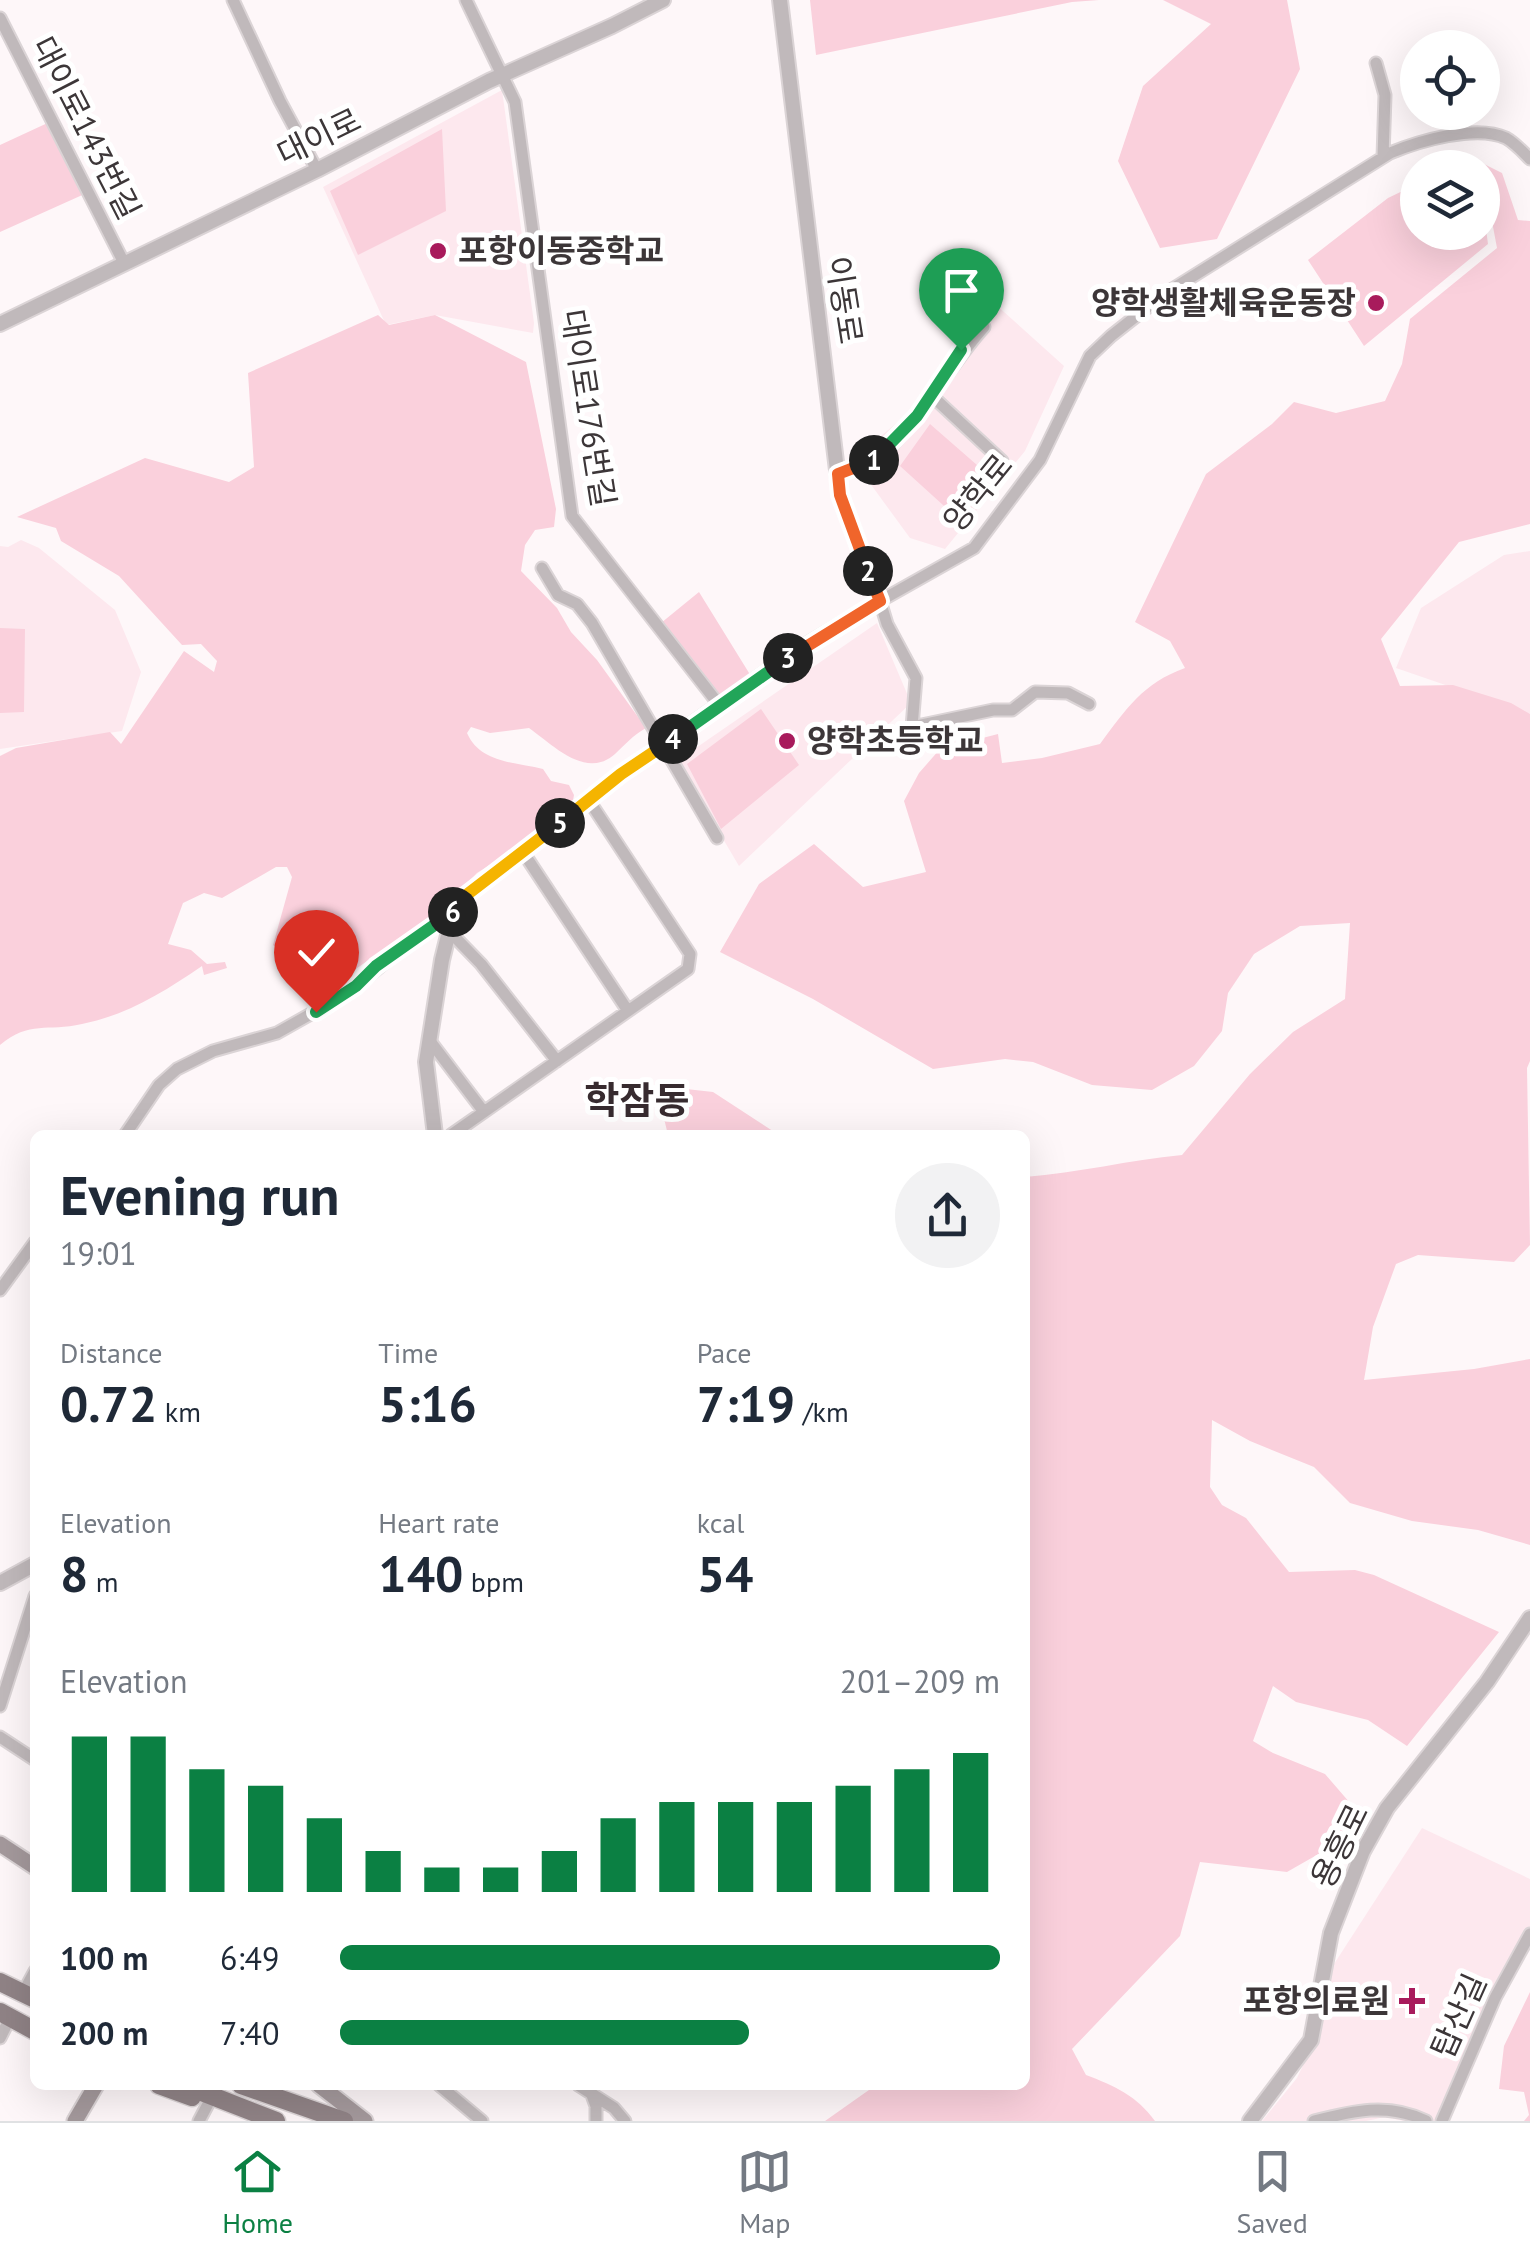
<!DOCTYPE html>
<html lang="en">
<head>
<meta charset="utf-8">
<style>
  body { margin:0; font-family:"PT Sans","Noto Sans KR",sans-serif; background:#f2f2f3; color:#1f2937; height:100vh; display:flex; flex-direction:column; font-size:38px; white-space:nowrap }
  * { box-sizing:border-box; margin:0 }
  p { font-size:32px; color:#747a83 }
  .icon { flex:none; width:55px; height:55px; fill:none; stroke:currentColor; stroke-width:2; stroke-linecap:round; stroke-linejoin:round }
  .map { position:relative; flex:1; overflow:hidden }
  .sheet { position:absolute; left:30px; top:1130px; width:1000px; height:960px; display:flex; flex-direction:column; background:#fff; border-radius:15px; box-shadow:0 10px 40px #0002 }
  .sheet>* { flex:none }
  .buttons { position:absolute; left:1400px; top:30px; display:grid; gap:20px }
  .buttons a { display:grid; place-items:center; width:100px; height:100px; border-radius:50%; background:#fff; box-shadow:0 10px 40px #0002; font-size:50px }
  .pin { position:absolute; display:grid; place-items:center; width:85px; height:85px; color:#fff; margin:-102px -42px; border-radius:50% 50% 50% 0; rotate:-45deg; box-shadow:0 0 10px #0007 }
  .pin .icon { rotate:45deg }
  .km { position:absolute; width:50px; height:50px; margin:-25px; border-radius:50%; background:#222; color:#fff; font-size:28px; line-height:50px; text-align:center }
  .round { display:grid; place-items:center; flex:none; width:105px; height:105px; border-radius:52px; background:#f2f2f3 }
  .headline { display:flex; align-items:center; justify-content:space-between; height:170px; padding:0 30px }
  h1 { font-size:55px; font-weight:700; line-height:75px }
  .metrics { display:grid; grid-template-columns:repeat(3,1fr); gap:15px; height:170px; padding:10px 30px }
  .metrics div { display:grid; align-content:center }
  .metrics b { font-size:50px; font-weight:700 }
  .metrics small { font-size:28px; font-weight:400 }
  .metrics p { font-size:28px }
  .chart { height:280px; padding:20px 30px }
  .chart p { display:flex; justify-content:space-between }
  .chart svg { width:100%; height:180px; margin-top:10px; stroke:#0b8043; stroke-width:6 }
  ul { padding:0 30px; list-style:none; font-size:32px }
  li { display:grid; grid-template-columns:160px 120px 1fr; align-items:center; height:75px }
  li i { height:25px; border-radius:12px; background:#0b8043 }
  .tab-bar { display:flex; justify-content:space-around; align-items:center; height:140px; border-top:2px solid #e0e1e3; background:#fff; font-size:28px; color:#747a83 }
  .tab-bar a { display:grid; justify-items:center; gap:5px }
  .tab-bar .selected { color:#0b8043 }
  .map>svg:first-child { display:block }
  .built { fill:#fde8ee }
  .green { fill:#fad0dc }
  .lines { fill:none; stroke-linecap:round; stroke-linejoin:round }
  .minor-casing { stroke:#dbd4d6; stroke-width:15 }
  .tertiary-casing { stroke:#dbd4d6; stroke-width:18 }
  .secondary-casing { stroke:#dbd4d6; stroke-width:19 }
  .primary-casing { stroke:#dbd4d6; stroke-width:21 }
  .minor { stroke:#c0b9bb; stroke-width:11 }
  .tertiary { stroke:#c0b9bb; stroke-width:14 }
  .secondary { stroke:#a4999c; stroke-width:15 }
  .primary { stroke:#908386; stroke-width:18 }
  .split-1-casing { stroke:#fff; stroke-width:20 }
  .split-2-casing { stroke:#fff; stroke-width:20 }
  .split-3-casing { stroke:#fff; stroke-width:20 }
  .split-4-casing { stroke:#fff; stroke-width:20 }
  .split-5-casing { stroke:#fff; stroke-width:20 }
  .split-6-casing { stroke:#fff; stroke-width:20 }
  .split-7-casing { stroke:#fff; stroke-width:20 }
  .split-1 { stroke:#22a559; stroke-width:12 }
  .split-2 { stroke:#f0652b; stroke-width:12 }
  .split-3 { stroke:#f0652b; stroke-width:12 }
  .split-4 { stroke:#22a559; stroke-width:12 }
  .split-5 { stroke:#f5b400; stroke-width:12 }
  .split-6 { stroke:#f5b400; stroke-width:12 }
  .split-7 { stroke:#22a559; stroke-width:12 }
  .poi-dot { fill:#a81b5c; stroke:#fff; stroke-width:4 }
  .labels { text-anchor:middle; stroke-width:10; stroke-linejoin:round; paint-order:stroke }
  .street-label { font-size:32px; fill:#3c3638; stroke:#fff }
  .poi-label { font-size:32px; font-weight:bold; fill:#3c3638; stroke:#fff; text-anchor:start }
  .quarter-label { font-size:38px; font-weight:bold; fill:#372b2f; stroke:#fff }
</style>
</head>
<body>
<div class="map">
<svg width="1530" height="2121" viewBox="0 0 1530 2121">
  <rect width="100%" height="100%" fill="#fef7f9"/>
  <path class="built" d="M502 90 534 323 533 333 435 315 386 325 323 187Z
    M994 303 1064 366 1025 451 945 549 910 538 853 460 914 408Z
    M21 540 39 548 115 610 141 672 122 731 0 749V546L8 547Z
    M1530 551V714L1396 668 1421 608 1504 555Z
    M877 623 911 703 739 866 677 761Z
    M1422 1828 1530 1879V1937L1442 2121H1404L1385 2117 1366 2121H1262L1297 2078 1316 2038 1334 1964Z"/>
  <path class="green" d="M810 0H1099L1072 2 816 55Z
    M1163 0H1287L1300 69 1217 239 1160 248 1118 161 1143 86 1211 24Z
    M54 120 89 192 0 232V145Z
    M442 129 446 211 358 255 330 191Z
    M1478 161 1502 173 1518 220 1530 221V524L1459 542 1381 639 1400 686 1453 685 1511 703 1530 714V1061L1527 1068 1530 1245 1514 1262 1418 1255 1396 1264 1373 1327 1364 1380 1474 1369 1530 1359V1545L1478 1530 1412 1521 1350 1503 1314 1467 1250 1441 1212 1420 1210 1487 1222 1505 1246 1518 1289 1572 1355 1570 1374 1575 1499 1632 1407 1746 1368 1720 1296 1702 1273 1686 1253 1741 1273 1753 1325 1774 1363 1818 1343 1840 1287 1872 1200 1862 1180 1936 1072 2049 1086 2075C1115 2086 1137 2096 1155 2121H825L876 2085H1025V1177C1078 1173 1129 1160 1182 1155L1250 1074 1293 1032 1345 999 1350 923 1300 926 1254 954 1228 993 1222 1031 1194 1066 1152 1090 1092 1085 1033 1062 1005 1059 933 1069 813 999 720 952 759 884 814 844 863 887 926 872 904 801 919 773 940 749 998 734 1002 763 1042 758 1100 744C1126 709 1143 683 1185 668L1170 641 1135 622 1206 474 1272 424 1294 402 1336 413 1385 401 1402 364 1410 319 1497 248 1482 168Z
    M1417 184 1418 232H1482L1483 207 1488 244 1364 346 1308 260 1388 198Z
    M378 315 389 325 435 315 526 362 556 509 554 527 535 530 525 545 521 571 557 608 571 632 597 660 646 728C632 736 626 744 615 754 586 780 553 745 529 728L490 733 471 727 467 733C480 763 515 762 543 769L551 781 569 785 574 795 572 806 523 844 477 873 446 905 339 981 289 957 273 945 292 877 287 867H276L222 898 204 893 183 903 168 944 191 950 207 964 225 962 227 968 204 975 202 966C164 992 127 1015 82 1024 47 1032 30 1020 0 1045V756L16 748 110 732 121 744 184 651 214 672 217 661 201 644 182 645 119 576 61 541 56 528 17 517 145 458 229 482 254 467 248 373Z
    M930 424 985 472 954 515 900 466Z
    M699 592 754 681 720 706 661 623Z
    M0 628 25 629 24 712 0 713Z
    M761 709 799 765 721 829 687 764Z
    M677 1088 713 1092 779 1135H668L661 1106Z
    M1530 1992V2121H1524L1529 2115 1524 2092 1499 2089 1504 2046Z"/>
  <g class="lines">
    <defs>
      <path id="minor" d="M233 0 280 101 317 170
        M466 0 515 102 572 516 720 706
        M0 18 124 263
        M1376 63 1385 95 1383 157
        M931 395 1002 461
        M838 475C847 471 858 469 867 464 906 446 951 362 984 327
        M542 568 558 595 577 604 592 623 717 838
        M1089 704 1068 693 1035 692 1012 710H993L912 727 916 678 887 624 880 601 974 548 1040 460 1090 356 1111 336 1163 295 1390 153C1419 141 1476 124 1506 138 1515 143 1523 152 1530 159
        M523 852 628 1011
        M448 930 481 964 557 1061
        M430 1041 484 1112
        M125 1135 159 1085 177 1069 213 1051 277 1033 316 1011 357 986 421 932 451 915
        M451 1135 688 969 690 954 588 799
        M0 1290 35 1242
        M0 1706 35 1596
        M0 1737 35 1760
        M23 1993 35 1971
        M0 2038 10 2018
        M439 2085 482 2121
        M578 2085 614 2108 625 2121
        M592 2095 596 2106V2121
        M199 2121 208 2104
        M1314 2121C1352 2111 1389 2102 1426 2121
        M1442 2121 1495 1998 1530 1934"/>
      <path id="tertiary" d="M0 324 317 170 489 81 612 26 663 0
        M435 1135 426 1062 442 960 456 903 621 774 797 651 880 601 840 495 780 0
        M0 1583 35 1564
        M1250 2121 1311 2040 1331 1933 1363 1851 1387 1808 1487 1682 1530 1618"/>
      <path id="secondary" d="M0 1844 35 1867
        M319 2085 365 2121
        M75 2121 96 2085"/>
      <path id="primary" d="M0 1982 35 1999
        M0 2012 35 2031
        M159 2085 192 2097
        M184 2085 276 2121
        M241 2085 344 2121"/>
    </defs>
    <use href="#minor" class="minor-casing"/>
    <use href="#tertiary" class="tertiary-casing"/>
    <use href="#secondary" class="secondary-casing"/>
    <use href="#primary" class="primary-casing"/>
    <use href="#minor" class="minor"/>
    <use href="#tertiary" class="tertiary"/>
    <use href="#secondary" class="secondary"/>
    <use href="#primary" class="primary"/>
  </g>
  <g class="lines">
    <defs>
      <path id="split-1" d="M874 460 917 416 961 350"/>
      <path id="split-2" d="M868 571 840 495 838 474 874 460"/>
      <path id="split-3" d="M788 658 880 601 868 571"/>
      <path id="split-4" d="M673 739 788 658"/>
      <path id="split-5" d="M560 823 621 774 673 739"/>
      <path id="split-6" d="M453 912 456 903 560 823"/>
      <path id="split-7" d="M316 1012 356 986 376 966 453 912"/>
    </defs>
    <use href="#split-1" class="split-1-casing"/>
    <use href="#split-2" class="split-2-casing"/>
    <use href="#split-3" class="split-3-casing"/>
    <use href="#split-4" class="split-4-casing"/>
    <use href="#split-5" class="split-5-casing"/>
    <use href="#split-6" class="split-6-casing"/>
    <use href="#split-7" class="split-7-casing"/>
    <use href="#split-1" class="split-1"/>
    <use href="#split-2" class="split-2"/>
    <use href="#split-3" class="split-3"/>
    <use href="#split-4" class="split-4"/>
    <use href="#split-5" class="split-5"/>
    <use href="#split-6" class="split-6"/>
    <use href="#split-7" class="split-7"/>
  </g>
  <g class="poi-dot">
    <circle cx="438" cy="251" r="10"/>
    <circle cx="1376" cy="303" r="10"/>
    <circle cx="787" cy="741" r="10"/>
    <path d="M1407 1986h10v10h10v10h-10v10h-10v-10h-10v-10h10z"/>
  </g>
  <g class="labels">
    <g class="street-label">
      <text transform="translate(86 128) rotate(63)" y="11">대이로143번길</text>
      <text transform="translate(319 137) rotate(-26)" y="11">대이로</text>
      <text transform="translate(844 300) rotate(81)" y="11">이동로</text>
      <text transform="translate(588 408) rotate(81)" y="11">대이로176번길</text>
      <text transform="translate(978 493) rotate(-51)" y="11">양학로</text>
      <text transform="translate(1340 1846) rotate(-64)" y="11">용흥로</text>
      <text transform="translate(1459 2016) rotate(-66)" y="11">탑산길</text>
    </g>
    <g class="poi-label">
      <text x="458" y="262">포항이동중학교</text>
      <text x="1356" y="314" text-anchor="end">양학생활체육운동장</text>
      <text x="807" y="752">양학초등학교</text>
      <text x="1390" y="2012" text-anchor="end">포항의료원</text>
    </g>
    <g class="quarter-label">
      <text x="637" y="1114">학잠동</text>
    </g>
  </g>
</svg>
<div class="buttons">
<a><svg class="icon" aria-label="locate" viewBox="0 0 24 24"><circle cx="12" cy="12" r="6"/><path d="M12 2v4M12 18v4M2 12h4M18 12h4"/></svg></a>
<a><svg class="icon" aria-label="layers" viewBox="0 0 24 24"><path d="M12 4l9 5-9 5-9-5zM3 14l9 5 9-5"/></svg></a>
</div>
<div class="pin" style="left:961px;top:350px;background:#1e9e55"><svg class="icon" aria-label="arrive" viewBox="0 0 24 24"><path d="M6 21V4h12l-3 4 3 4H6"/></svg></div>
<div class="pin" style="left:316px;top:1012px;background:#d93025"><svg class="icon" aria-label="check" viewBox="0 0 24 24"><path d="M5 12l5 5 9-10"/></svg></div>
<b class="km" style="left:874px;top:460px">1</b>
<b class="km" style="left:868px;top:571px">2</b>
<b class="km" style="left:788px;top:658px">3</b>
<b class="km" style="left:673px;top:739px">4</b>
<b class="km" style="left:560px;top:823px">5</b>
<b class="km" style="left:453px;top:912px">6</b>
<section class="sheet">
<div class="headline"><div><h1>Evening run</h1><p>19:01</p></div><a class="round"><svg class="icon" aria-label="share" viewBox="0 0 24 24"><path d="M12 15V3M7 8l5-5 5 5M5 13v7h14v-7"/></svg></a></div>
<div class="metrics">
<div><p>Distance</p><b>0.72<small> km</small></b></div>
<div><p>Time</p><b>5:16</b></div>
<div><p>Pace</p><b>7:19<small> /km</small></b></div>
</div>
<div class="metrics">
<div><p>Elevation</p><b>8<small> m</small></b></div>
<div><p>Heart rate</p><b>140<small> bpm</small></b></div>
<div><p>kcal</p><b>54</b></div>
</div>
<div class="chart"><p><span>Elevation</span>201–209 m</p>
<svg viewBox="0 0 160 44" preserveAspectRatio="none"><path d="M5 44V6M15 44V6M25 44V14M35 44V18M45 44V26M55 44V34M65 44V38M75 44V38M85 44V34M95 44V26M105 44V22M115 44V22M125 44V22M135 44V18M145 44V14M155 44V10"/></svg>
</div>
<ul>
<li><b>100 m</b>6:49<i style="width:100%"></i></li>
<li><b>200 m</b>7:40<i style="width:62%"></i></li>
</ul>
</section>
</div>
<nav class="tab-bar">
<a class="selected"><svg class="icon" aria-label="home" viewBox="0 0 24 24"><path d="M3 11l9-7 9 7M6 9v11h12V9"/></svg>Home</a>
<a><svg class="icon" aria-label="map" viewBox="0 0 24 24"><path d="M3 6l6-2 6 2 6-2v14l-6 2-6-2-6 2zM9 4v14M15 6v14"/></svg>Map</a>
<a><svg class="icon" aria-label="saved" viewBox="0 0 24 24"><path d="M7 4h10v16l-5-4-5 4z"/></svg>Saved</a>
</nav>
</body>
</html>
